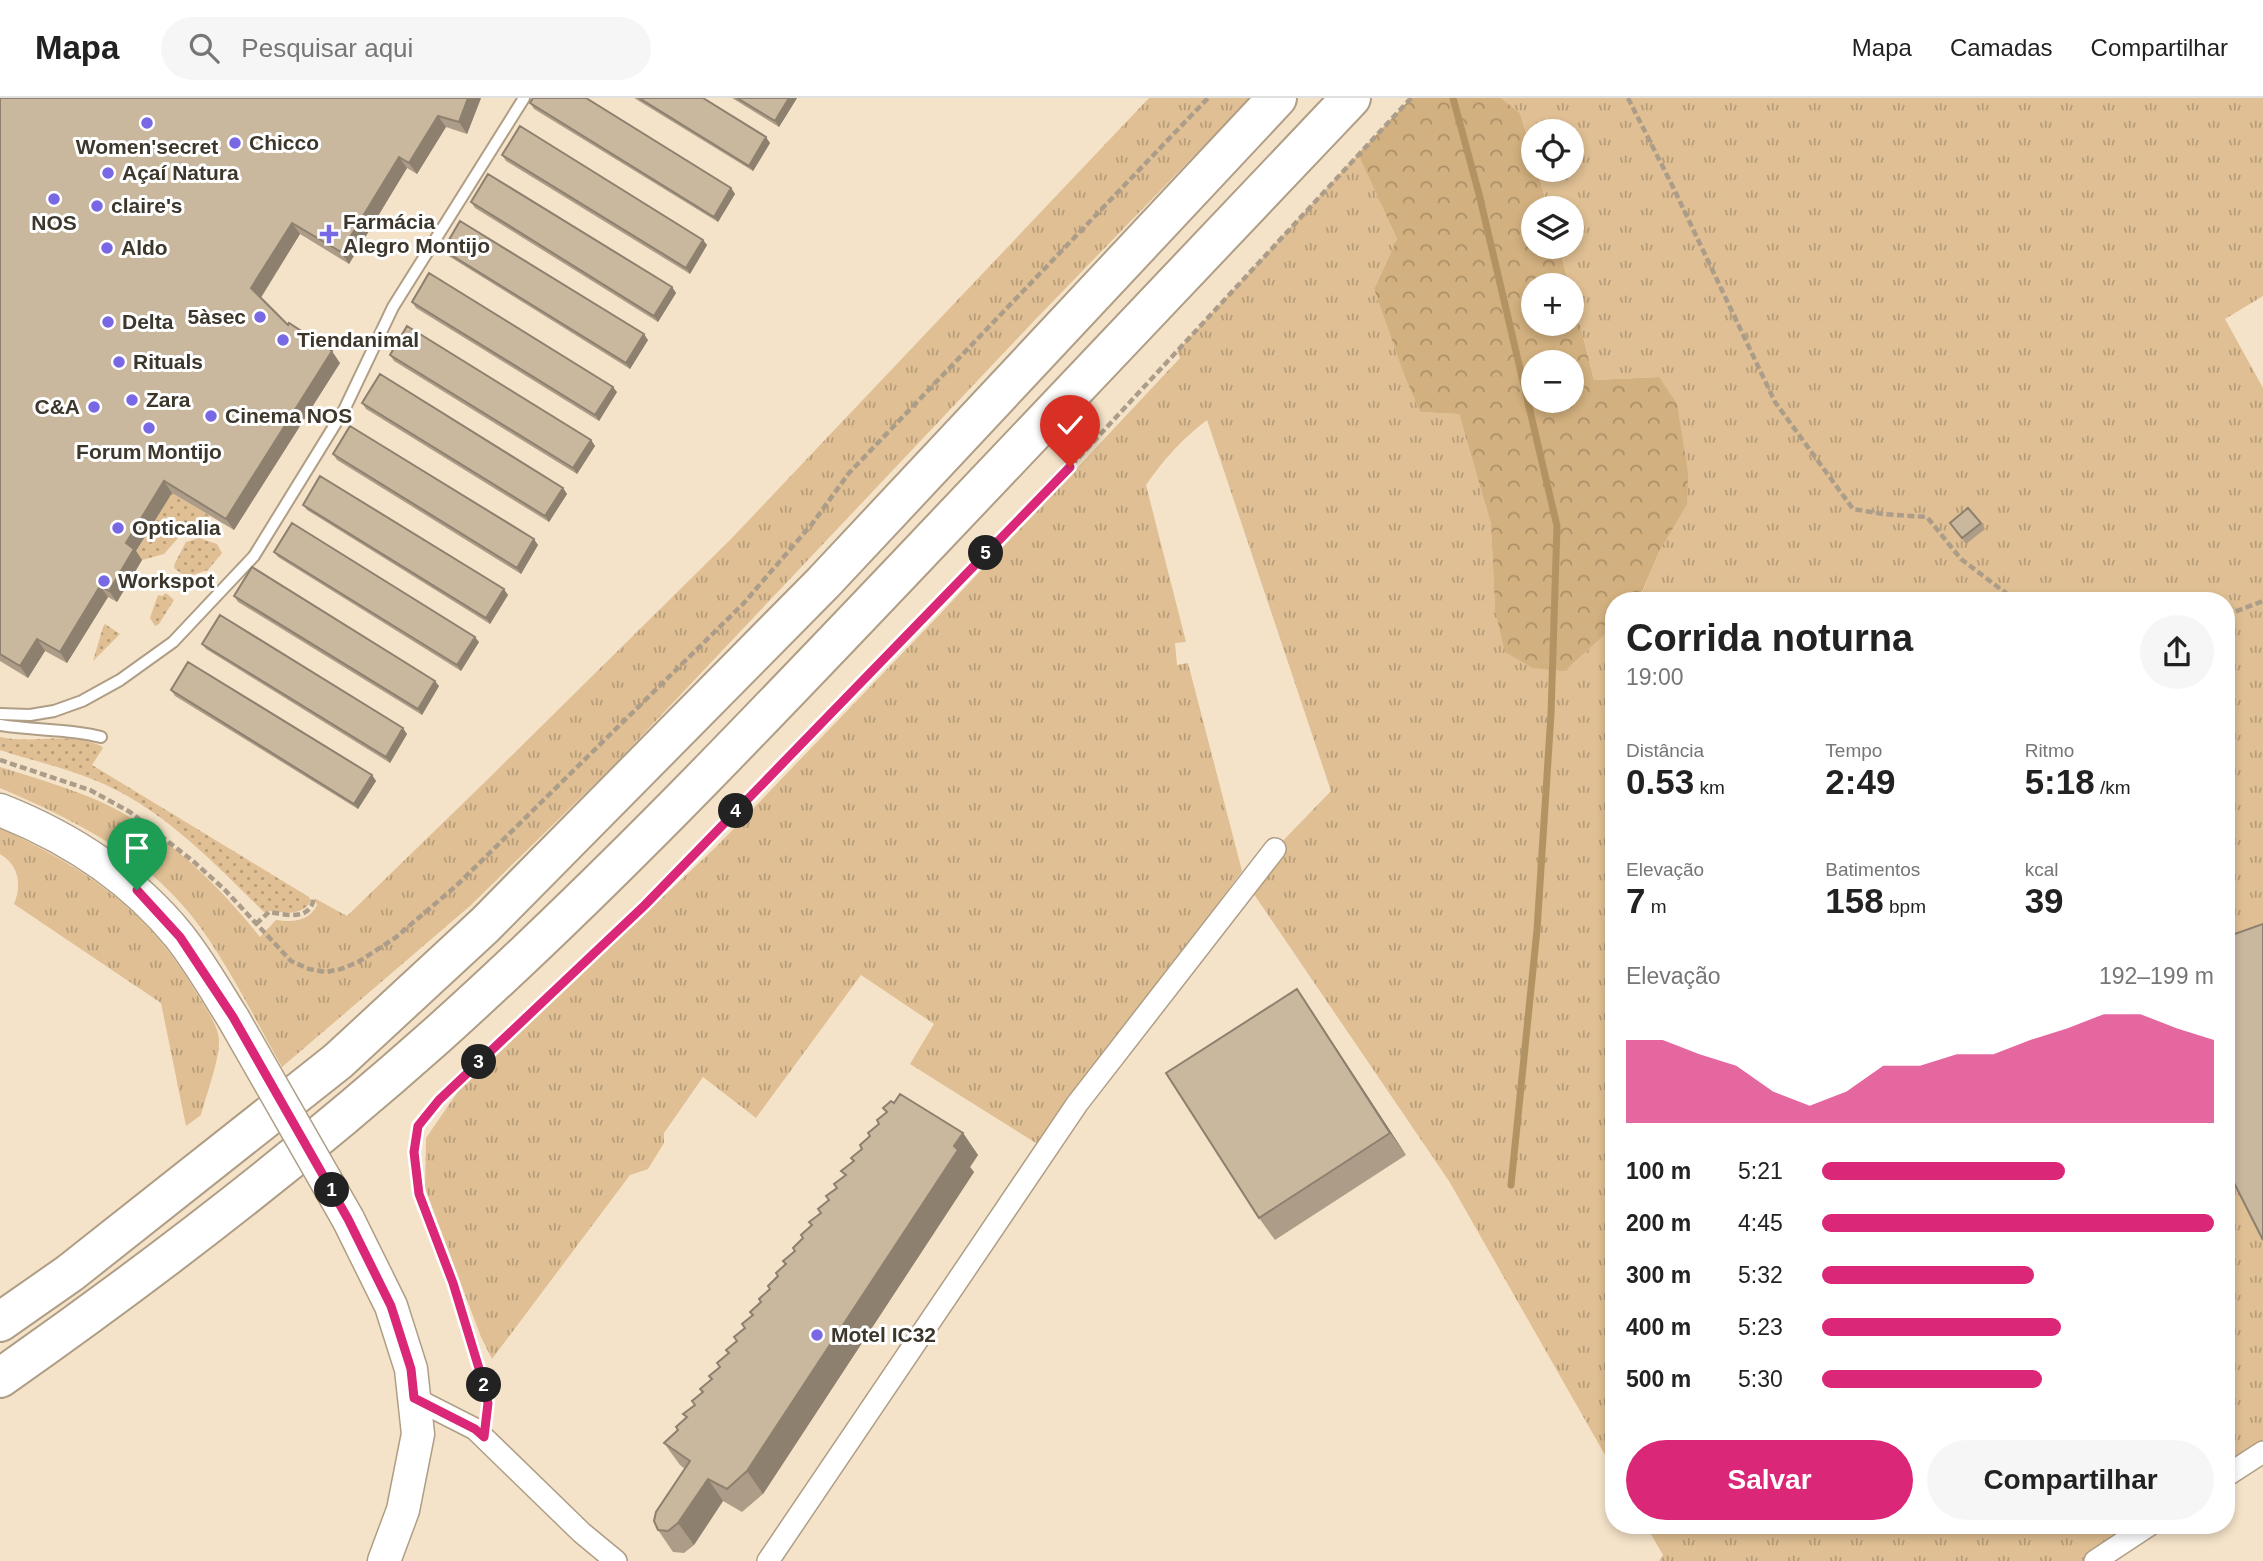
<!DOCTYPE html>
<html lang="pt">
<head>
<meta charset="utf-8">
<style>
  body { margin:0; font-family:Helvetica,sans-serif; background:#f6f6f6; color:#222; height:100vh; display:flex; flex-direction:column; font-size:26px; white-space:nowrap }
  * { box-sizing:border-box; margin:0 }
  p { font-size:23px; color:#767676 }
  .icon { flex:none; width:38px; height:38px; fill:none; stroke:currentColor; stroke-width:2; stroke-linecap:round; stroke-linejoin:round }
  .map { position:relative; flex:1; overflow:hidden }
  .drawer { position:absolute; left:1605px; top:494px; width:630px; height:942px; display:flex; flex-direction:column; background:#fff; border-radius:28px; box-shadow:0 4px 10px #0003 }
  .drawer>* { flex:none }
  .tools { position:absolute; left:1521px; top:21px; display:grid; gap:14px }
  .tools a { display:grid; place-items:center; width:63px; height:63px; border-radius:50%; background:#fff; box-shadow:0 4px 10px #0003; font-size:35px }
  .pin { position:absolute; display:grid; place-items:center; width:60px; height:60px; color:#fff; margin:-72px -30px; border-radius:50% 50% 50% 0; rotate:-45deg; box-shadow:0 0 7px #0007 }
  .pin .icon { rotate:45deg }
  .km { position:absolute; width:35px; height:35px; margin:-18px; border-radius:50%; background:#222; color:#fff; font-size:19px; line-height:35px; text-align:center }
  .round { display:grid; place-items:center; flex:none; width:74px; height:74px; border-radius:37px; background:#f6f6f6 }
  .head { display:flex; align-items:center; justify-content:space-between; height:119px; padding:0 21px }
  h1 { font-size:38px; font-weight:700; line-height:52px }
  .figures { display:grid; grid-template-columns:repeat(3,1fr); gap:10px; height:119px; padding:7px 21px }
  .figures div { display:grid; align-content:center }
  .figures b { font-size:35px; font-weight:700 }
  .figures small { font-size:19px; font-weight:400 }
  .figures p { font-size:19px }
  .chart { height:196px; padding:14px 21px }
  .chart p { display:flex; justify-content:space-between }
  .chart svg { width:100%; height:126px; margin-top:7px; fill:#db2777; opacity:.7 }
  .cta { display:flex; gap:14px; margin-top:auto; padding:14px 21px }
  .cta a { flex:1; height:80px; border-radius:42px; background:#db2777; color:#fff; font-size:28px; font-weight:700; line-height:80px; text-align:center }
  .cta a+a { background:#f6f6f6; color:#222 }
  ul { padding:0 21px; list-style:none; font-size:23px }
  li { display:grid; grid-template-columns:112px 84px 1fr; align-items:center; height:52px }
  li i { height:18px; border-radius:9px; background:#db2777 }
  header { display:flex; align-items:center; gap:42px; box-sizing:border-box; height:98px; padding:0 35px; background:#fff; border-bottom:2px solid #e0e0e0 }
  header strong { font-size:33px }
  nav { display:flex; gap:38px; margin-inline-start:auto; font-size:24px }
  .search { width:490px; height:63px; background:#f6f6f6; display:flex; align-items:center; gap:18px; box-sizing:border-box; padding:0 24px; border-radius:38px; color:#767676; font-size:26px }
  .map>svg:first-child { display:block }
  .grass { fill:url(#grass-tufts) }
  .forest { fill:url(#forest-crowns); fill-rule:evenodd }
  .park { fill:url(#park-dots) }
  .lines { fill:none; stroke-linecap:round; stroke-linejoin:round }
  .stream { stroke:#b49363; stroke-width:7 }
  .lane-casing { stroke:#af9e85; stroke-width:14 }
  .street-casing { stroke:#af9e85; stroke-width:24 }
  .secondary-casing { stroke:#af9e85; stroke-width:35 }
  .highway-casing { stroke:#af9e85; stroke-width:42 }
  .path { stroke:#ab9d89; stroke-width:4.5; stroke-dasharray:7 3.5; stroke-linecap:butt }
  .lane { stroke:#fff; stroke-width:10 }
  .street { stroke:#fff; stroke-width:21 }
  .secondary { stroke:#fff; stroke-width:32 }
  .highway { stroke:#fff; stroke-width:38 }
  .secondary-bridge-casing { stroke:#af9e85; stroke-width:35; stroke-linecap:butt }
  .secondary-bridge { stroke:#fff; stroke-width:32 }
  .wall { fill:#ad9d88 }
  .shaded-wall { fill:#8d806f }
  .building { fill:#c9b79e; stroke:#8d806f; stroke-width:2 }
  .route-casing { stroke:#fff; stroke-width:14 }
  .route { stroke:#db2777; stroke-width:9 }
  .poi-dot { fill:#7968e3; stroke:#fff; stroke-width:2.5 }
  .labels { text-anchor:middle; stroke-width:6; stroke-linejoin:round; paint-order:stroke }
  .poi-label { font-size:21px; font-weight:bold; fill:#3d362b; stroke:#fff; text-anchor:start }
</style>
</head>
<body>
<header>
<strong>Mapa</strong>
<div class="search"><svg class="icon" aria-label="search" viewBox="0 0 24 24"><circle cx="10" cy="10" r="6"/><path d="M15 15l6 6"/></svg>Pesquisar aqui</div>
<nav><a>Mapa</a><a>Camadas</a><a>Compartilhar</a></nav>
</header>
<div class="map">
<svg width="2263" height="1463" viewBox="0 0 2263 1463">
  <defs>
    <pattern id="grass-tufts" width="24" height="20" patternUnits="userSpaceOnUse" patternTransform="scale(1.75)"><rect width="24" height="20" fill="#dfbf93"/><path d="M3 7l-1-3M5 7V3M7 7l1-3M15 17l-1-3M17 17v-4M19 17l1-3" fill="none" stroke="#b69c78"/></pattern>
    <pattern id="forest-crowns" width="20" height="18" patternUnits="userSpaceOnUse" patternTransform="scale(1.75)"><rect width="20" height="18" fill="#d2b07f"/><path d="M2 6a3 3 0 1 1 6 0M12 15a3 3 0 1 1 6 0" fill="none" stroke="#ac9068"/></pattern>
    <pattern id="park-dots" width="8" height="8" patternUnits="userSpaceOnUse" patternTransform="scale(1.75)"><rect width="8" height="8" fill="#dfbf93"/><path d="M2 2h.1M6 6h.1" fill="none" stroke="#b69c78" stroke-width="1.8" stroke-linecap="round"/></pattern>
  </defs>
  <rect width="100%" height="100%" fill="#f5e3c9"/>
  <path class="grass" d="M1149 0H1250L1032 225 616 665 470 808 282 969C253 918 227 863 191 817 140 754 72 721 0 690V669C27 677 55 686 82 696 154 723 213 780 260 839L276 822C292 824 309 824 317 807L314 800 347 818 486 683 731 441Z
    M1501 0H2263V198L2225 221 2263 290V847L2226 861V502H1639L1659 454V279L1594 282 1572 196V187H1569L1559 149H1572V110H1548L1537 72H1572V33H1533V58L1520 15Z
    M1358 56 1397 141 1374 191 1404 277 1420 314 1459 316 1491 426 1495 512 1565 573 1613 529V1371L1449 1083 1247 786 1275 751 1331 693 1207 322C1182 341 1164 361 1146 387L1186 544 1175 545 1177 567 1188 565 1242 773 1039 1047 910 966 934 926 861 877 756 1020 703 979 664 1035V1045L648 1071 630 1077 492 1261 481 1239 425 1090 426 1040 461 989 718 747 941 515 1180 260 1177 253Z
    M0 730C90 773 149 812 200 901 207 912 220 931 219 944 219 963 206 998 201 1017L186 1028 161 905 14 806C22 787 19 767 0 756Z
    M2226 1063 2263 1136V1352L2226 1376Z
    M1645 1426H2150L2095 1463H1659L1663 1457Z"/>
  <path class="forest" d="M1411 0H1501L1520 15 1533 58V72H1537L1548 110H1533V149H1559L1569 187H1533V226H1572V196L1594 282 1659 279 1677 306 1688 375 1687 406 1659 454 1639 501 1614 502 1613 529 1565 573 1533 570 1505 554 1495 512 1491 426 1459 316 1420 314 1404 277 1374 191 1397 141 1358 56ZM1533 264H1572V303H1533Z"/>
  <path class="park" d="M172 395 210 418 203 430 186 431 164 456 142 462 134 457Z
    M199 440 217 446 222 455 208 472 186 479 174 470 175 465 186 444Z
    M166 495 174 502 159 526 155 528 150 520 158 497 162 498Z
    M105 526 120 536 93 563 103 529Z
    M0 639C33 646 68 634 99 647L103 650 92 667 309 799 311 803C301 819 285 814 268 813L265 815C213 764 161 708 92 681 62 669 30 662 0 652Z"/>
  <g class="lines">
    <path class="stream" d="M1453 0 1479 96 1557 428 1551 616 1537 832 1511 1087"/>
    <defs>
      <path id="lane" d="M0 616 30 617 54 613 82 603 120 582 173 544 254 458 344 312 393 209 524 0
        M0 627C34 633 68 630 101 639"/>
      <path id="street" d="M414 1300 475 1331 582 1435 616 1463
        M2226 1378 2263 1354
        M768 1463 1077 1006 1275 751
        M2095 1463 2151 1426"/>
      <path id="secondary" d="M0 712C71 740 131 779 179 838 199 863 216 893 233 920
        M348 1121 391 1208 411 1271 418 1336 403 1412 384 1463"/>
      <path id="highway" d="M0 1224 70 1175 338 963 485 827 823 485 1277 0
        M0 1280C151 1174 297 1062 435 939 600 791 753 630 906 469 1054 313 1202 156 1351 0"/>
    </defs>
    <use href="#lane" class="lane-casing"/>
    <use href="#street" class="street-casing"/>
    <use href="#secondary" class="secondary-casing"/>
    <use href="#highway" class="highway-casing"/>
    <path class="path" d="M1628 0 1673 89 1775 304 1853 411 1883 416 1927 419 1961 461 2015 502
      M2226 517 2263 503
      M0 662 90 692 130 714 193 763 225 792 291 863 309 871 326 874 341 871 358 864 395 840 456 788 743 506 812 426 849 375 1208 0
      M256 826 269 814C287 817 310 823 314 800
      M487 1315 488 1305 481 1277 453 1185 419 1096 414 1054 418 1028 439 1002 645 807 1070 369 1411 0"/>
    <use href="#lane" class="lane"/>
    <use href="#street" class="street"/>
    <use href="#secondary" class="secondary"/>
    <use href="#highway" class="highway"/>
    <defs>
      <path id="secondary-bridge" d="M233 920 348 1121"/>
    </defs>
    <use href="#secondary-bridge" class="secondary-bridge-casing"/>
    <use href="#secondary-bridge" class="secondary-bridge"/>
  </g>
  <path class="wall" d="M0 0H481L467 36 446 29 417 76 407 70 349 166 300 136 261 200 288 227 340 265 234 432 172 395 136 453 142 462 117 504 108 499 67 565 45 553 28 580 0 563Z
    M634 0H703L770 45 753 73Z
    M732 0H797L779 29Z
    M530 5 731 90 735 96 718 124 534 11Z
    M502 57 703 142 707 147 690 176 506 63Z
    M471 104 672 189 676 195 658 224 475 110Z
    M443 152 648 242 630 271 447 157Z
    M412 204 617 294 599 323 416 210Z
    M390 257 591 342 595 348 577 376 394 263Z
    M362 305 563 390 567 396 549 424 366 311Z
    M333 356 538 447 521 476 337 362Z
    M303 407 508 497 490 526 307 412Z
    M1950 425H1981L1985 431 1966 446Z
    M274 454 479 544 461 573 278 459Z
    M234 498 439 588 422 617 238 504Z
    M202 546 407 636 390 665 206 551Z
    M171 592 372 677 376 683 358 711 175 598Z
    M1312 913 1406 1057 1275 1142 1259 1120Z
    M894 1005 963 1035 978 1057 970 1069 974 1074 763 1396 742 1414 723 1403 694 1447 684 1455 673 1454 658 1432 685 1371 680 1367 664 1345 678 1332 686 1319 683 1316 695 1307 720 1269 717 1265 728 1256 761 1204 829 1102 845 1077 841 1073 853 1063 886 1014 883 1010Z"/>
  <path class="shaded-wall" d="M468 0H481L467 36 459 24Z
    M789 0H797L779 29 775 23Z
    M438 18 446 29 417 76 409 65Z
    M766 39 770 45 753 73 749 68Z
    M399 59 407 70 349 166 341 154Z
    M731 90 735 96 718 124 714 119Z
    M292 125 300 136 259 202 251 190Z
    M703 142 707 147 690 176 686 170Z
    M672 189 676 195 658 224 654 218Z
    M644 236 648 242 630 271 626 265Z
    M332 253 340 265 234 432 226 421Z
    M613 289 617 294 599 323 595 317Z
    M591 342 595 348 577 376 573 370Z
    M164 383 172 395 136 453 142 462 117 504 109 493 126 445Z
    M563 390 567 396 549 424 545 418Z
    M534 441 538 447 521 476 517 470Z
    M100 488 108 499 67 565 60 554Z
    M504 491 508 497 490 526 486 520Z
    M475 539 479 544 461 573 457 567Z
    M37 541 45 553 28 580 20 568Z
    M435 583 439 588 422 617 418 611Z
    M403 630 407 636 390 665 386 659Z
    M372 677 376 683 358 711 354 706Z
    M1297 891 1312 913 1406 1057 1390 1035Z
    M963 1035 978 1057 970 1069 974 1074 763 1396 747 1373Z
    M708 1381 723 1403 694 1447 678 1425Z"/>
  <path class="building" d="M0 0H468L459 24 438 18 409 65 399 59 341 154 292 125 251 190 288 227 289 225 332 253 226 421 164 383 126 445 134 451 109 493 100 488 60 554 37 541 20 568 0 556Z
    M533 0H586L731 90 714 119 530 5Z
    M639 0H703L766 39 749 68Z
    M737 0H789L775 23Z
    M520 28 703 142 686 170 502 57Z
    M488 76 672 189 654 218 471 104Z
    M460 123 644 236 626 265 443 152Z
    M429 175 613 289 595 317 412 204Z
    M407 228 591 342 573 370 390 257Z
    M380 276 563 390 545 418 362 305Z
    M350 328 534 441 517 470 333 356Z
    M320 378 504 491 486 520 303 407Z
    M1968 410 1981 425 1962 440 1950 425Z
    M292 425 475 539 457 567 274 454Z
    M252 469 435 583 418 611 234 498Z
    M220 517 403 630 386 659 202 546Z
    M188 564 372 677 354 706 171 592Z
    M2263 826V1142L2226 1069V839Z
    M1297 891 1390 1035 1259 1120 1166 975Z
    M900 996 963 1035 954 1048 958 1052 747 1373 727 1391 708 1381 678 1425 668 1433 658 1432 654 1423 656 1414 690 1363 664 1345 678 1332 676 1329 687 1319 683 1316 695 1307 692 1303 703 1294 700 1291 712 1281 709 1278 720 1269 717 1265 729 1255 726 1252 737 1243 734 1239 745 1230 742 1226 753 1217 750 1214 761 1204 759 1201 770 1191 768 1188 778 1178 776 1175 786 1166 783 1163 795 1153 793 1150 803 1140 801 1137 812 1127 809 1124 821 1115 818 1111 829 1102 826 1098 837 1090 834 1086 846 1077 841 1073 854 1063 851 1060 862 1051 860 1047 870 1038 868 1035 879 1026 877 1022 887 1014 883 1010 891 1003 894 1005Z"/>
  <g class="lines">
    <defs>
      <path id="route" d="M137 792 180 839 233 919 348 1121 391 1208 411 1271 414 1300 475 1331 484 1339 488 1305 481 1277 453 1185 419 1096 414 1054 418 1028 439 1002 645 807 1070 369"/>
    </defs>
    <use href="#route" class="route-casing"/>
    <use href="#route" class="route"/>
  </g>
  <g class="poi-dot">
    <circle cx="147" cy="25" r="7"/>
    <circle cx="235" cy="45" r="7"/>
    <circle cx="108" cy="75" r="7"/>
    <circle cx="54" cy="101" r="7"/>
    <circle cx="97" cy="108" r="7"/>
    <path d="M325.5 125.5h7v7h7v7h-7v7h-7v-7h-7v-7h7z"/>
    <circle cx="107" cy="150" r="7"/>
    <circle cx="260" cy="219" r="7"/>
    <circle cx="108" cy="224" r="7"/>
    <circle cx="283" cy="242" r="7"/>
    <circle cx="119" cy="264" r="7"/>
    <circle cx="132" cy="302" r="7"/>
    <circle cx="94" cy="309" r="7"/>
    <circle cx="211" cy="318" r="7"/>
    <circle cx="149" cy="330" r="7"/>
    <circle cx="118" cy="430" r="7"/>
    <circle cx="104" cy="483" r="7"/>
    <circle cx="817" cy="1237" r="7"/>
  </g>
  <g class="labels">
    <g class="poi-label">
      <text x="249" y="52">Chicco</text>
      <text x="147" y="56" text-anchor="middle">Women'secret</text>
      <text x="122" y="82">Açaí Natura</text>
      <text x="111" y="115">claire's</text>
      <text x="343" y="131">Farmácia<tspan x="343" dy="24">Alegro Montijo</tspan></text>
      <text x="54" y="132" text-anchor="middle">NOS</text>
      <text x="121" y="157">Aldo</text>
      <text x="246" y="226" text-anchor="end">5àsec</text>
      <text x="122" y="231">Delta</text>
      <text x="297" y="249">Tiendanimal</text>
      <text x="133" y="271">Rituals</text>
      <text x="146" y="309">Zara</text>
      <text x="80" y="316" text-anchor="end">C&amp;A</text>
      <text x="225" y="325">Cinema NOS</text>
      <text x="149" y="361" text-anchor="middle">Forum Montijo</text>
      <text x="132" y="437">Opticalia</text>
      <text x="118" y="490">Workspot</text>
      <text x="831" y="1244">Motel IC32</text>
    </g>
  </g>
</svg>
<div class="tools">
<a><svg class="icon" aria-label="locate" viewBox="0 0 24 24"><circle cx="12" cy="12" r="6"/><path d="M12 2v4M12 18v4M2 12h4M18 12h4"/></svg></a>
<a><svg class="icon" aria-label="layers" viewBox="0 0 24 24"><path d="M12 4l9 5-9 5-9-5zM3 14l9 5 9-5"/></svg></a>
<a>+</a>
<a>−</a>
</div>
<div class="pin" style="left:137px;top:792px;background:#1e9e55"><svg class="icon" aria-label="arrive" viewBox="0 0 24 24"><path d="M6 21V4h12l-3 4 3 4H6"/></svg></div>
<div class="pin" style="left:1070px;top:369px;background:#d93025"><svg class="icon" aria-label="check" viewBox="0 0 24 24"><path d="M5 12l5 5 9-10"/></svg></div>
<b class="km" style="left:332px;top:1092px">1</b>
<b class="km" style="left:484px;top:1287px">2</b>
<b class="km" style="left:479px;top:964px">3</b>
<b class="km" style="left:736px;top:713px">4</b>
<b class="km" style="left:986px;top:455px">5</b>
<section class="drawer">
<div class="head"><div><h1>Corrida noturna</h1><p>19:00</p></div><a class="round"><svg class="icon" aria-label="share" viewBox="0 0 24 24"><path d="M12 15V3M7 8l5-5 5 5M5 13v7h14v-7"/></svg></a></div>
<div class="figures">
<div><p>Distância</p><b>0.53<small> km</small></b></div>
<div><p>Tempo</p><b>2:49</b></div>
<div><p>Ritmo</p><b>5:18<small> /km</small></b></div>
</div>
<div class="figures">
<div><p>Elevação</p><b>7<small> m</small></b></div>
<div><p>Batimentos</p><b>158<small> bpm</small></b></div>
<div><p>kcal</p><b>39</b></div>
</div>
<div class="chart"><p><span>Elevação</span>192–199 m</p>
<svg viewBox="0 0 160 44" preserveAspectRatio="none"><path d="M0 44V15L10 15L20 20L30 24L40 33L50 38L60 33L70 24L80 24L90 20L100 20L110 15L120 11L130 6L140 6L150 11L160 15V44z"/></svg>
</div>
<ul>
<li><b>100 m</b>5:21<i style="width:62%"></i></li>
<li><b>200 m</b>4:45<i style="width:100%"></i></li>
<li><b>300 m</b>5:32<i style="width:54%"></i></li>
<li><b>400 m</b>5:23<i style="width:61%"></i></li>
<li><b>500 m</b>5:30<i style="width:56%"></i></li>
</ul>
<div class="cta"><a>Salvar</a><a>Compartilhar</a></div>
</section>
</div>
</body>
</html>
